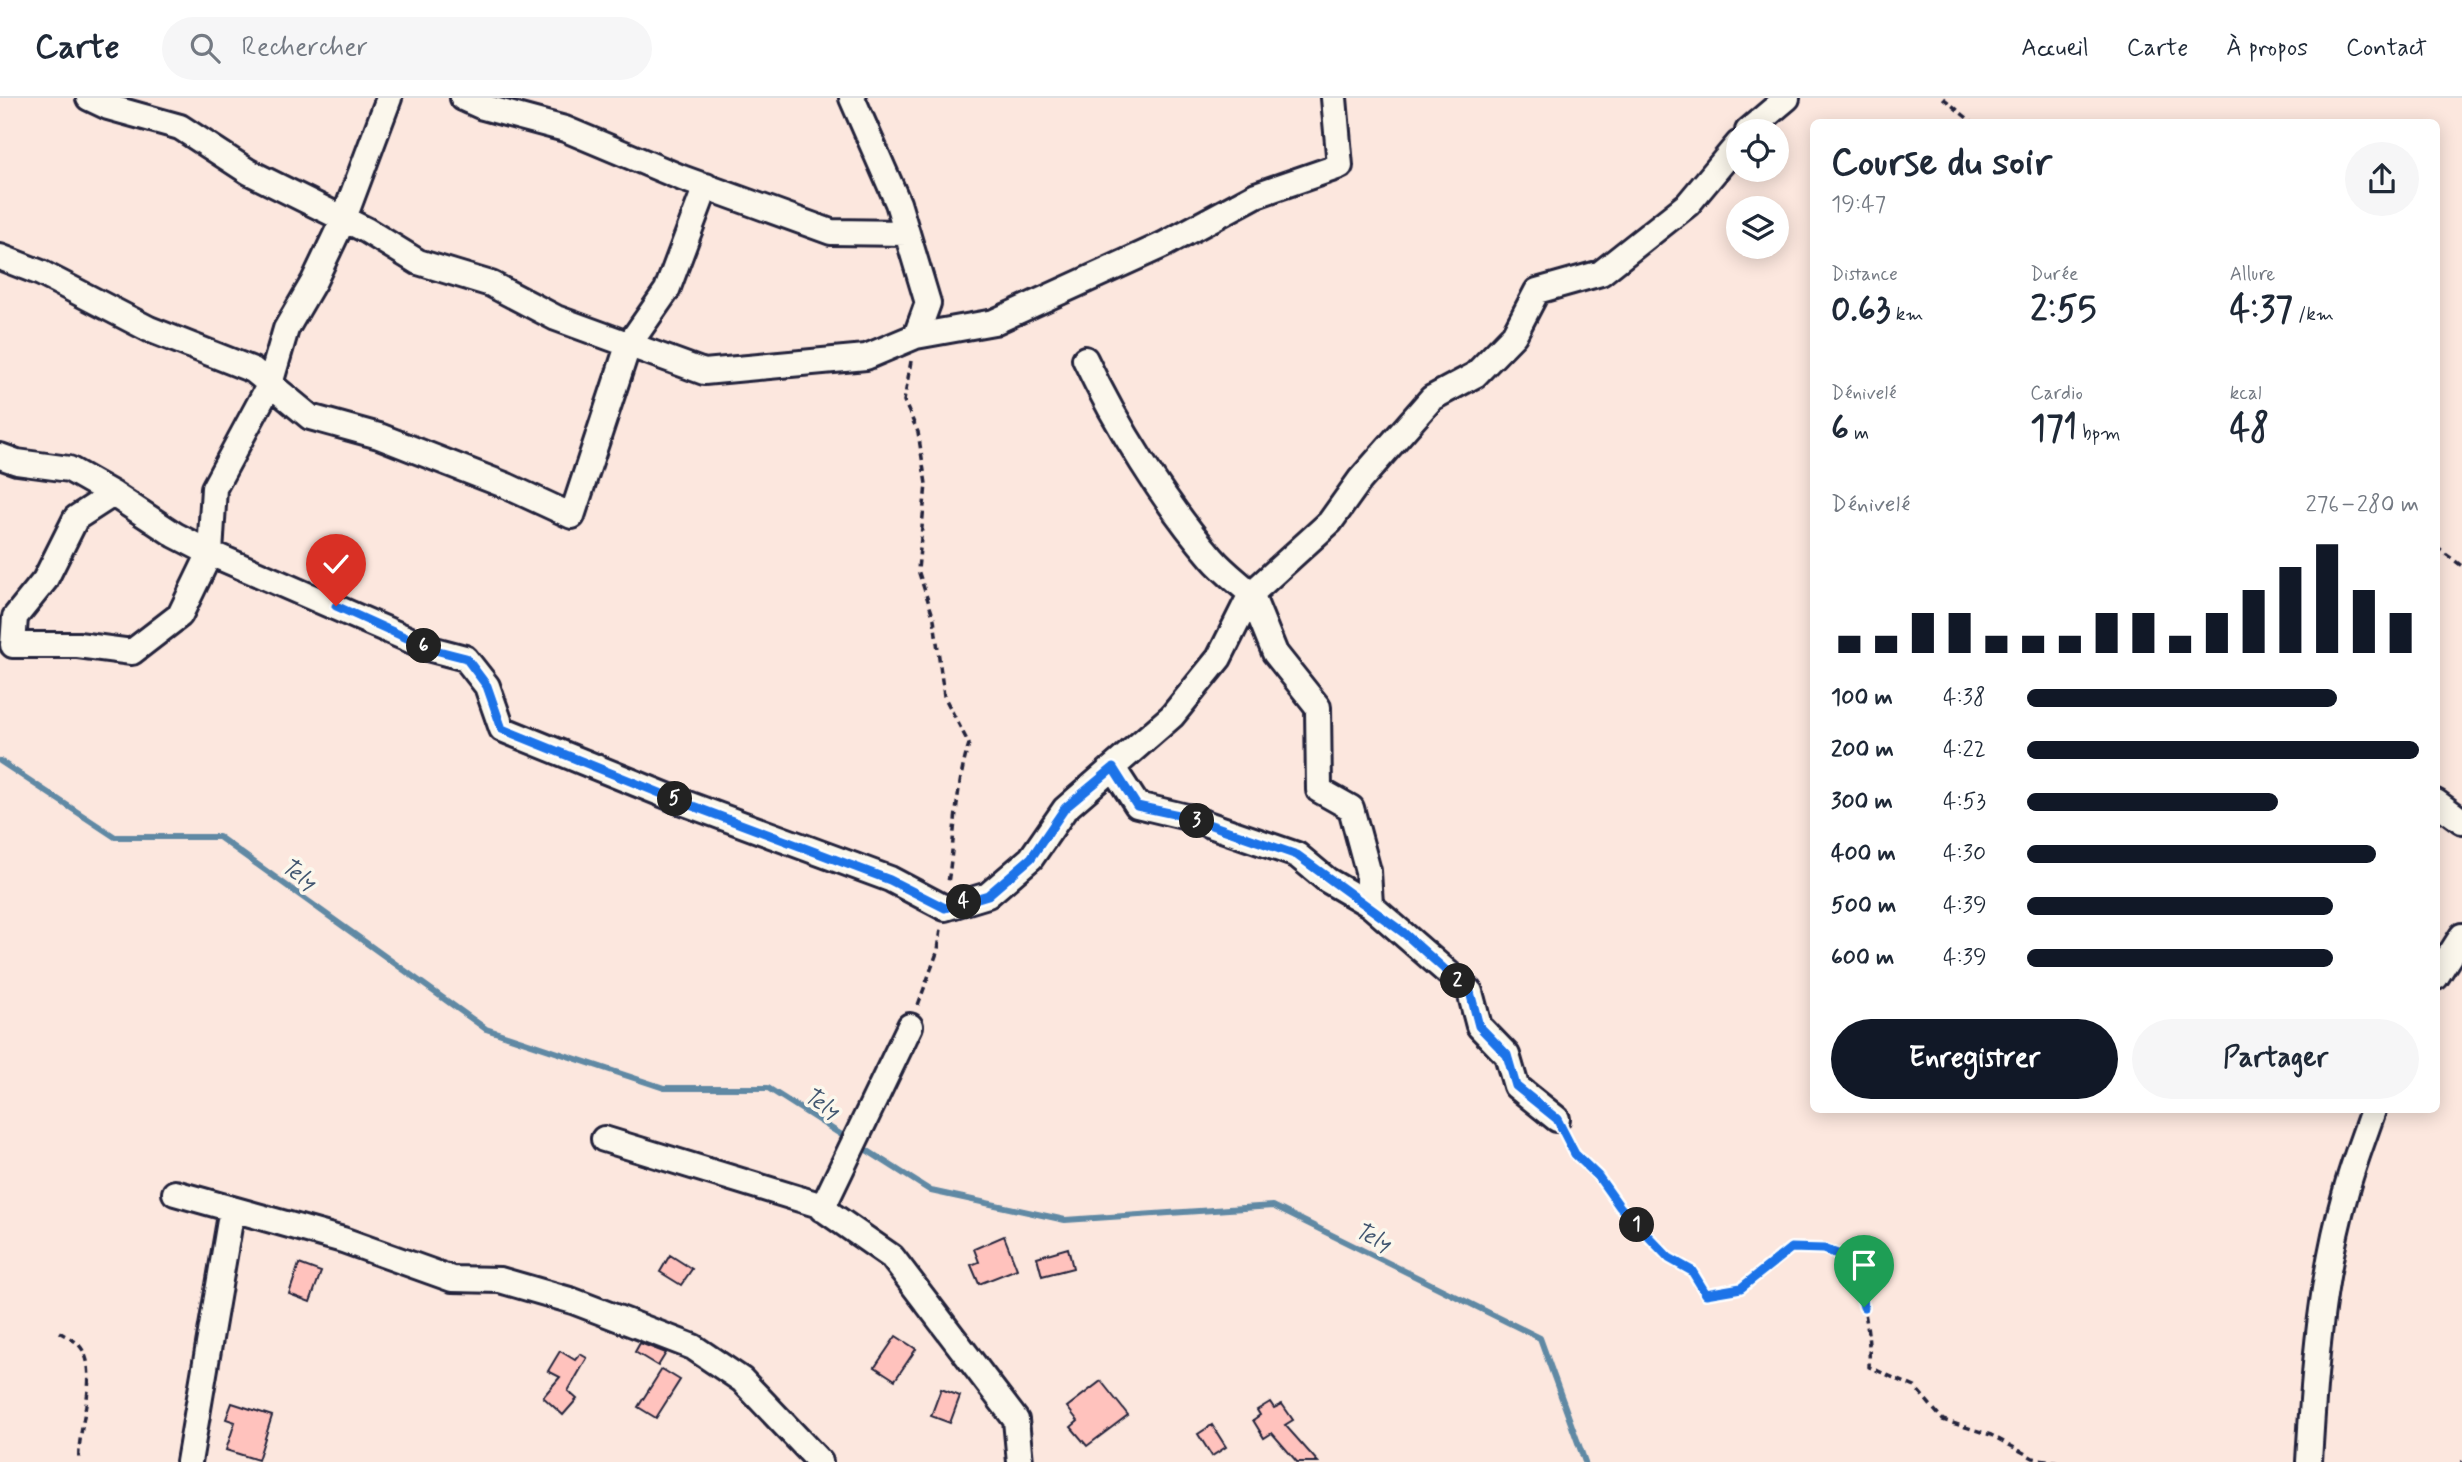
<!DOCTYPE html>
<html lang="fr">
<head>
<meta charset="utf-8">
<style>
  body { margin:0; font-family:Mynerve,sans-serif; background:#f6f6f7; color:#1f2937; height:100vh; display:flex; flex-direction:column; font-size:26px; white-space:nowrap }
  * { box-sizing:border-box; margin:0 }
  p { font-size:23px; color:#747a83 }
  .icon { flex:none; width:38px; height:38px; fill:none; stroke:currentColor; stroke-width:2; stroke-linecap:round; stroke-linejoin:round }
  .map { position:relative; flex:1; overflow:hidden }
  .side { position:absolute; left:1810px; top:21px; width:630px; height:994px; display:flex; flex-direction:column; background:#fff; border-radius:10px; box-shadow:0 4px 18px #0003 }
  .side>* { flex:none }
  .controls { position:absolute; left:1726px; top:21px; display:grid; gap:14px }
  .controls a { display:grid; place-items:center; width:63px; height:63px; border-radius:50%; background:#fff; box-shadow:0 4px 18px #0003; font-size:35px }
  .pin { position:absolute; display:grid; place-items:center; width:60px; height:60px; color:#fff; margin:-72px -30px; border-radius:50% 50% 50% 0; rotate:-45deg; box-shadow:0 0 7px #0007 }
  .pin .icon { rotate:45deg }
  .km { position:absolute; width:35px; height:35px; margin:-18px; border-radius:50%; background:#222; color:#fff; font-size:19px; line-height:35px; text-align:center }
  .round { display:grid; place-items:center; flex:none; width:74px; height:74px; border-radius:37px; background:#f6f6f7 }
  .summary { display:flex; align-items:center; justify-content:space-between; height:119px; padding:0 21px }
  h1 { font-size:38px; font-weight:800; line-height:52px }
  .stats { display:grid; grid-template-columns:repeat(3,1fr); gap:10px; height:119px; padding:7px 21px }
  .stats div { display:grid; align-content:center }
  .stats b { font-size:35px; font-weight:800 }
  .stats small { font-size:19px; font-weight:400 }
  .stats p { font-size:19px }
  .chart { height:196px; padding:14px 21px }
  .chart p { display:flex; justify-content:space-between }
  .chart svg { width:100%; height:126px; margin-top:7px; stroke:#111827; stroke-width:6 }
  .button { display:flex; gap:14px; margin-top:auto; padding:14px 21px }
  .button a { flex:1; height:80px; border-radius:42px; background:#111827; color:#fff; font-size:28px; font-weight:800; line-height:80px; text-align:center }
  .button a+a { background:#f6f6f7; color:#1f2937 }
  ul { padding:0 21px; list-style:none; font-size:23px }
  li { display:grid; grid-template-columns:112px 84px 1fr; align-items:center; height:52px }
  li i { height:18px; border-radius:9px; background:#111827 }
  header { display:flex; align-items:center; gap:42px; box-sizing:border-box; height:98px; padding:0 35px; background:#fff; border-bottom:2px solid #e0e1e3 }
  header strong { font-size:33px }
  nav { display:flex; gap:38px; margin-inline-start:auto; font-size:24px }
  .search { width:490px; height:63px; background:#f6f6f7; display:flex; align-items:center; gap:18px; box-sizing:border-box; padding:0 24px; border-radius:38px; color:#747a83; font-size:26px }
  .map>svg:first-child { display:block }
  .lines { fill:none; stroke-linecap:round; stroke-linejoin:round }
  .stream { stroke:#6089a4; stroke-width:6 }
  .building { fill:#ffc2bd; stroke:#22223b; stroke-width:2 }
  .minor-casing { stroke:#22223b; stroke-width:30 }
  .path { stroke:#22223b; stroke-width:3.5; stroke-dasharray:7 5; stroke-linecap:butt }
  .minor { stroke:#fbf7ec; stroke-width:24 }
  .route-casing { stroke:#fff; stroke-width:14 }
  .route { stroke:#1a73e8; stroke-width:9 }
  .labels { text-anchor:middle; stroke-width:7; stroke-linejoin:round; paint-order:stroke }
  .water-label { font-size:23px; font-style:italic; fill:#415670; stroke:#fbf7ec }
</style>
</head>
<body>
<header>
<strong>Carte</strong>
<div class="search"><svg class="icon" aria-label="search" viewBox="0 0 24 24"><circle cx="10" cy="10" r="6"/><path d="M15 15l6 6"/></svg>Rechercher</div>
<nav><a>Accueil</a><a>Carte</a><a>À propos</a><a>Contact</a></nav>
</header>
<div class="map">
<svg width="2462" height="1364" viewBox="0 0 2462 1364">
  <rect width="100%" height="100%" fill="#fce7de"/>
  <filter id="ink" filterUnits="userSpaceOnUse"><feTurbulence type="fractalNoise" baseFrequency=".0143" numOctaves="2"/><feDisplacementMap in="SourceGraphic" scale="14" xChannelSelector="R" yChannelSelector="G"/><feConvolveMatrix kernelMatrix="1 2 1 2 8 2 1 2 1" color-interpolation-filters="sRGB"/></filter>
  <g filter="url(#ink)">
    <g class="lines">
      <path class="stream" d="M0 663 115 739H219L486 931 664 990H768L848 1041
        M857 1046 931 1093 1065 1122 1273 1108 1540 1240 1585 1364"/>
    </g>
    <path class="building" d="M1004 1138 1017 1171 979 1186 971 1167 979 1164 974 1151Z
      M1068 1150 1073 1170 1042 1178 1037 1159Z
      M670 1157 692 1171 681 1187 660 1174Z
      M299 1166 321 1174 310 1204 289 1196Z
      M896 1238 916 1251 895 1282 875 1269Z
      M640 1245 666 1255 658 1268 635 1254Z
      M560 1253 575 1262 580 1256 587 1260 568 1293 577 1301 563 1317 543 1299 560 1279 548 1273Z
      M662 1271 680 1282 656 1320 638 1309Z
      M1101 1283 1128 1317 1087 1348 1071 1329 1078 1323 1067 1309Z
      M941 1291 960 1298 950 1325 931 1318Z
      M1270 1304 1274 1310 1282 1306 1293 1322 1285 1327 1318 1364H1297L1272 1335 1264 1340 1253 1322 1260 1317 1257 1312Z
      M232 1305 272 1318 258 1362 226 1352 235 1324 226 1321Z
      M1212 1327 1226 1349 1212 1358 1198 1336Z"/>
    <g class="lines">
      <defs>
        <path id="minor" d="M89 0 108 9 180 29 249 74 366 132 418 164 491 186 556 220 704 274 866 259 916 238 994 224 1163 147 1256 97 1340 68 1334 0
          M463 0 483 9 565 31 682 80 831 134 907 135
          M852 0 898 105 928 205 916 238
          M1748 33 1787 0
          M0 159 41 175 149 231 253 272 310 319 379 338 507 388 572 418 628 248 667 192 706 88
          M0 358 17 364 69 371 113 396 76 420 45 482 15 519 13 547H78L132 554 180 517 210 455 214 390 270 286 286 231 314 183 344 120 389 0
          M113 396 175 437 210 455 431 551 465 560 487 588 502 631 682 704 890 781 945 810 988 797 1031 760 1065 711 1172 618 1219 560 1251 496C1238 484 1223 473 1212 460 1165 406 1115 325 1085 261
          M1113 670 1137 707 1187 719 1297 757 1327 782 1370 807 1470 894 1479 928 1507 957 1516 988 1557 1021
          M2436 704 2462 723
          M1370 807 1368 773 1351 710 1319 692 1318 609 1275 555 1251 496 1330 424 1360 382 1432 300 1475 277 1514 237 1537 193 1601 175 1688 106 1738 46
          M2436 879 2462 838
          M604 1041 816 1106 892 1159 1016 1322 1020 1364
          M175 1095 343 1142 452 1181 500 1182 573 1203 693 1249 742 1282 820 1364
          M822 1111 910 928
          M189 1364 232 1111
          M2309 1364C2314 1274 2321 1180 2346 1093 2353 1066 2364 1039 2373 1012"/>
      </defs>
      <use href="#minor" class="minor-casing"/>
      <path class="path" d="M1943 0 1972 24
        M911 263 904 303 918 334 926 386 918 472 934 521 944 598 969 646C955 691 955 739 948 785
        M2436 449 2462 468
        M918 907 938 852 941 831
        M1566 1039 1575 1056 1598 1078 1620 1109 1669 1160 1692 1173 1706 1196 1741 1190 1791 1150 1824 1151 1851 1161C1862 1195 1871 1233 1869 1269L1915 1289 1943 1322 1991 1337 2033 1360 2059 1364
        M59 1234C65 1238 73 1241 78 1246 103 1271 76 1331 79 1364
        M2461 1364H2462"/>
      <use href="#minor" class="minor"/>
    </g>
  </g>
  <g class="lines" filter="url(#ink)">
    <defs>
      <path id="route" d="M336 508 431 551 466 560 487 588 502 631 682 704 890 782 945 810 988 797 1031 760 1065 710 1113 670 1137 708 1188 719 1297 757 1404 835 1470 894 1479 928 1507 957 1516 988 1557 1021 1575 1056 1598 1078 1620 1109 1669 1160 1692 1173 1706 1196 1741 1190 1791 1150 1824 1151 1851 1161 1864 1209"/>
    </defs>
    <use href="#route" class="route-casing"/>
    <use href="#route" class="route"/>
  </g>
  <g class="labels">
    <g class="water-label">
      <text transform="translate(299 775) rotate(36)" y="8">Tely</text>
      <text transform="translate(822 1004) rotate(32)" y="8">Tely</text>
      <text transform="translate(1373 1138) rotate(26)" y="8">Tely</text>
    </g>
  </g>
</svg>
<div class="controls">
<a><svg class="icon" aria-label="locate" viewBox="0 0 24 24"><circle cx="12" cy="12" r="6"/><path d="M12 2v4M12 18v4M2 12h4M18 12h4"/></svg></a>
<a><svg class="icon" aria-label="layers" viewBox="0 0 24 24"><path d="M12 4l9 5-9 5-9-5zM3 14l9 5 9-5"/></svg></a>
</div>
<div class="pin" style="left:1864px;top:1209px;background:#1e9e55"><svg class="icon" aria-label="arrive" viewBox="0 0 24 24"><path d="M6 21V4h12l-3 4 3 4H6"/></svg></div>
<div class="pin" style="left:336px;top:508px;background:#d93025"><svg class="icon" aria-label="check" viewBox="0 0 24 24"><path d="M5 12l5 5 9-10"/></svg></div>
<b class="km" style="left:1637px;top:1127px">1</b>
<b class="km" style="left:1458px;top:883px">2</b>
<b class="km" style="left:1197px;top:723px">3</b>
<b class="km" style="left:964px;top:804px">4</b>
<b class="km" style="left:675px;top:701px">5</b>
<b class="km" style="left:424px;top:548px">6</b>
<section class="side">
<div class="summary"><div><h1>Course du soir</h1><p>19:47</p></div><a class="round"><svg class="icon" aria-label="share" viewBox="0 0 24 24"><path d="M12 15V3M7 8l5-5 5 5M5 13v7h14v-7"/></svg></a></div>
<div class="stats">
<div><p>Distance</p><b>0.63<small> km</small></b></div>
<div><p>Durée</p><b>2:55</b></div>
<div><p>Allure</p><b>4:37<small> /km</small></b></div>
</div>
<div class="stats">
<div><p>Dénivelé</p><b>6<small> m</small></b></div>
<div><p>Cardio</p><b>171<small> bpm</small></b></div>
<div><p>kcal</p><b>48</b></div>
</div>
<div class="chart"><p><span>Dénivelé</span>276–280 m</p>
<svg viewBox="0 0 160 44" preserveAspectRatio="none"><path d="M5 44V38M15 44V38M25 44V30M35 44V30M45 44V38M55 44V38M65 44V38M75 44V30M85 44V30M95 44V38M105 44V30M115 44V22M125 44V14M135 44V6M145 44V22M155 44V30"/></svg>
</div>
<ul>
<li><b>100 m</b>4:38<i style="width:79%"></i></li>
<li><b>200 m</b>4:22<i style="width:100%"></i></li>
<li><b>300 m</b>4:53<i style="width:64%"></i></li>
<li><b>400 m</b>4:30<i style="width:89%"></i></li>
<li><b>500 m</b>4:39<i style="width:78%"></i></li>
<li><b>600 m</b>4:39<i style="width:78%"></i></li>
</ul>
<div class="button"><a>Enregistrer</a><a>Partager</a></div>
</section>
</div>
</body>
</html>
